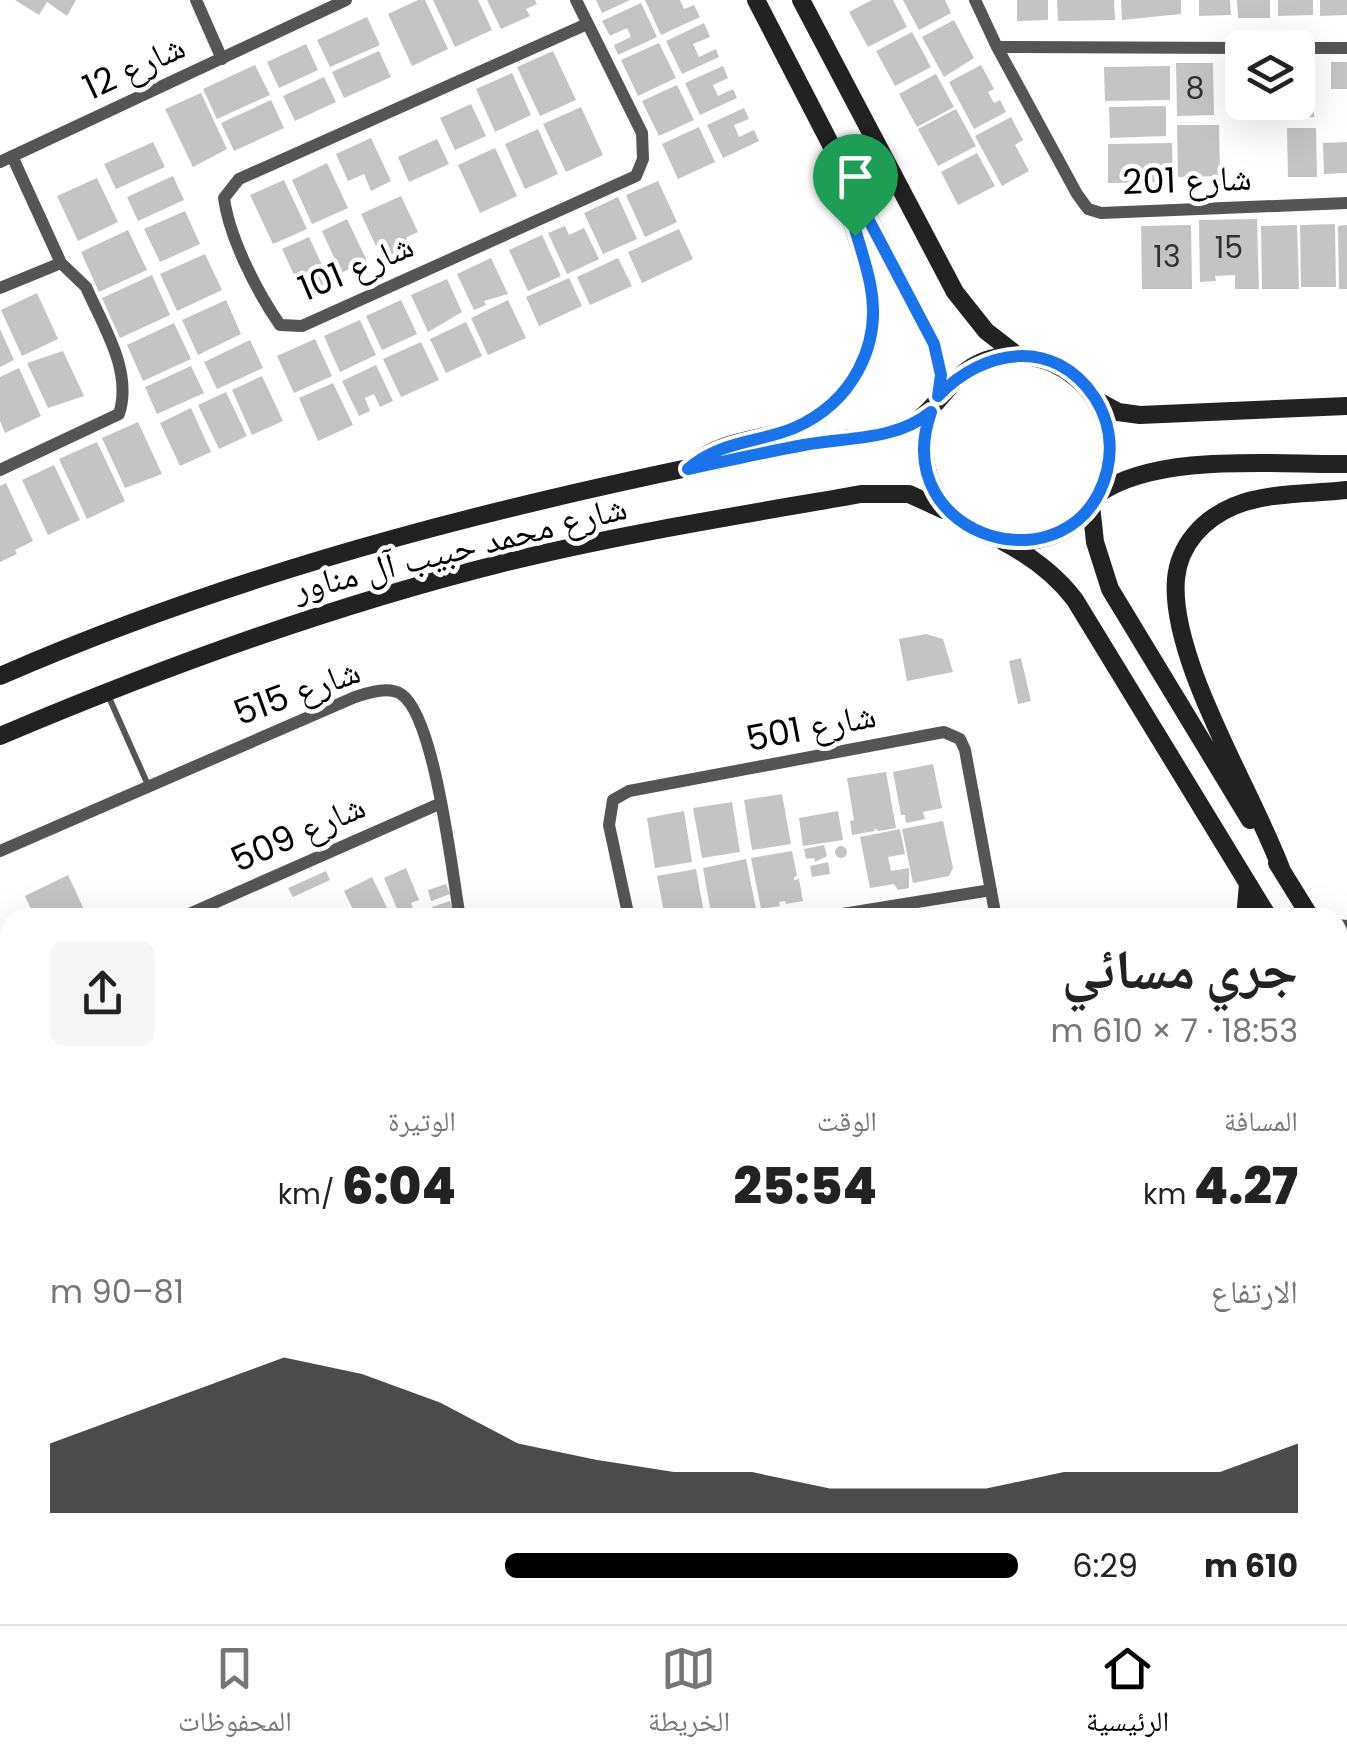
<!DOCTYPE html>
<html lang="ar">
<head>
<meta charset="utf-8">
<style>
  body { margin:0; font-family:Poppins,"Noto Naskh Arabic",sans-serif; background:#f6f6f6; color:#222; direction:rtl; height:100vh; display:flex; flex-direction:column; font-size:38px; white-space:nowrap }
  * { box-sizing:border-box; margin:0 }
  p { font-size:32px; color:#767676 }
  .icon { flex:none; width:55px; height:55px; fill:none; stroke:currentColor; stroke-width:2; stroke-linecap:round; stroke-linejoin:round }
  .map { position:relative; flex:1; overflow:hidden; direction:ltr }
  .side { position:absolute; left:0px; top:908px; width:1348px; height:718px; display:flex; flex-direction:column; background:#fff; border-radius:30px 30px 0 0; box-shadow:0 10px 40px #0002; direction:rtl }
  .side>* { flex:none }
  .fabs { position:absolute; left:1225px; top:30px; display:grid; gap:20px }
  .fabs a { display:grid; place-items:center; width:90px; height:90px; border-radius:15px; background:#fff; box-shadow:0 10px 40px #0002; font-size:50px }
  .pin { position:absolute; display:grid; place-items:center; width:85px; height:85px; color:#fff; margin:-102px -42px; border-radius:50% 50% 50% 0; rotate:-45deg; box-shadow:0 0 10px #0007 }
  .pin .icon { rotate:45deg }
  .round { display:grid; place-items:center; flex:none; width:105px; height:105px; border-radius:15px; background:#f6f6f6 }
  .head { display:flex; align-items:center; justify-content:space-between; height:170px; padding:0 50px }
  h1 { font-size:55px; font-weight:800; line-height:75px }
  .figures { display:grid; grid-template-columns:repeat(3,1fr); gap:15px; height:170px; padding:10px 50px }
  .figures div { display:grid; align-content:center }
  .figures b { font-size:50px; font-weight:800 }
  .figures small { font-size:28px; font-weight:400 }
  .figures p { font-size:28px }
  .chart { height:280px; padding:20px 50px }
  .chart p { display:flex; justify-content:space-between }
  .chart svg { width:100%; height:180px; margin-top:10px; fill:#000; opacity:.7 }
  ul { padding:0 50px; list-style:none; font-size:32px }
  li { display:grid; grid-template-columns:160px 120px 1fr; align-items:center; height:75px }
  li i { height:25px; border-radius:12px; background:#000 }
  .menu { display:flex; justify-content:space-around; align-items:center; height:140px; border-top:2px solid #e0e0e0; background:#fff; font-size:28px; color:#767676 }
  .menu a { display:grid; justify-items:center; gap:5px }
  .menu .selected { color:#000 }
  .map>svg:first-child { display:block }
  .building { fill:#c4c4c4 }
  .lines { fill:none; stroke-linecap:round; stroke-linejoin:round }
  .lane { stroke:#555; stroke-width:6 }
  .street { stroke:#555; stroke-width:12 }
  .secondary { stroke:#222; stroke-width:18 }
  .route-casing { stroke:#fff; stroke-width:20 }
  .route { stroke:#1a73e8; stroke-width:12 }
  .labels { text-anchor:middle; stroke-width:9; stroke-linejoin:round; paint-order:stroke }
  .number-label { font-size:30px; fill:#313131 }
  .street-label { font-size:35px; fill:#000; stroke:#fff }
</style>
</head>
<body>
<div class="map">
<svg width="1347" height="1624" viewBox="0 0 1347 1624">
  <rect width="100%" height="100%" fill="#fff"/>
  <path class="building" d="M15 0H76L67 16 47 2 39 15Z
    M418 0H425L448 49 412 66 388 14Z
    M433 0H478L492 30 455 47Z
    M487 0H535L537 4 526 9 530 16 501 29Z
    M596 0H630L602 13Z
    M645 0H680L684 9 694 5 700 17 661 35Z
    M872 0H893L907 27 868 47 849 12Z
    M903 0H945L951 13 919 30Z
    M1017 0H1048V20L1017 21Z
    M1057 0H1114L1115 20 1058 21Z
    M1121 0H1181V14L1122 20Z
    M1199 0H1230L1231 15 1199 16Z
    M1237 0H1270V18H1238Z
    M1278 0H1313V15L1278 16Z
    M1320 0H1347V15L1320 16Z
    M641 3 657 37 618 55 614 45 631 37 627 28 610 36 602 21Z
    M367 17 380 45 330 67 317 40Z
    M954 20 974 58 944 77 922 37Z
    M704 23 710 37 693 44 699 57 716 49 719 57 682 74 666 41Z
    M912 32 931 67 895 86 876 51Z
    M659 43 676 78 638 96 621 60Z
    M306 44 318 70 279 88 267 62Z
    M379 51 391 77 344 98 332 72Z
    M553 51 576 100 540 116 517 67Z
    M1313 59 1314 117 1284 118 1283 102H1298V60Z
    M1331 62H1347V89H1331Z
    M1176 63H1213L1214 115 1177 116Z
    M255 65 270 95 217 119 203 89Z
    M981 65 994 89 988 92 994 103 1000 100 1006 112 974 129 949 82Z
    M723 66 728 78 713 85 718 96 733 89 737 98 700 115 685 83Z
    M1170 66V100L1105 101 1104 67Z
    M512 73 531 115 495 132 476 89Z
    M936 74 954 107 917 127 899 94Z
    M324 77 336 102 295 121 283 96Z
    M677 85 694 120 659 136 642 101Z
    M201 93 227 149 193 167 165 109Z
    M271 100 284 128 234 151 221 123Z
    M471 104 486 136 455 150 440 118Z
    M1166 106V136L1110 138 1109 107Z
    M581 107 603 155 566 172 543 124Z
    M744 108 749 119 734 125 739 137 754 130 759 141 723 158 707 125Z
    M956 109 976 146 938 166 918 129Z
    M1011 117 1023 140 1015 145 1029 171 1002 186 975 136Z
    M1177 125H1219L1220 176 1178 177Z
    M699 127 715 162 678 179 662 144Z
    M1287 128H1316L1317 177H1288Z
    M538 129 558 174 525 189 505 144Z
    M371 138 391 181 371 191 364 174 348 181 336 154Z
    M437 139 449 164 409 182 398 157Z
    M153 142 165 167 116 189 104 164Z
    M1347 142V173L1324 174 1323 143Z
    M1172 143 1173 182 1108 183V144Z
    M495 148 517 196 480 213 458 165Z
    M977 153 995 186 958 205 941 172Z
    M327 163 348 208 312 224 292 180Z
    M173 176 184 200 138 221 127 197Z
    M97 178 118 222 78 241 57 196Z
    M284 180 307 229 273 244 250 195Z
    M658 181 677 222 645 237 626 195Z
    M401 196 418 232 407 237 405 249 382 259 361 214Z
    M618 197 637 239 603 254 584 213Z
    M185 211 200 244 160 262 144 229Z
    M347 219 367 261 341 273 322 231Z
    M1257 219 1259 289H1235V275L1215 276 1216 281 1200 282 1199 220Z
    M1335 224 1336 287H1301L1300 225Z
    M1191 225 1192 289H1142L1141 226Z
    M1297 225 1299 289H1262L1261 226Z
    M1347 225V289H1339L1338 226Z
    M565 226 569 235 584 228 599 259 567 274 548 233Z
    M679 229 693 259 642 283 628 252Z
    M128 230 147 270 99 292 81 252Z
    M542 235 561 276 528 291 509 250Z
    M309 237 330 282 303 294 282 249Z
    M205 254 222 290 177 311 160 274Z
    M491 258 508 294 484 301 486 305 474 310 457 274Z
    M618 258 632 286 590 305 577 277Z
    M152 275 170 315 120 338 102 298Z
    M569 278 582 306 539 326 526 297Z
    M447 279 462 312 428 332 411 295Z
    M37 293 58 339 22 356 1 310Z
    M226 300 241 334 198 355 182 320Z
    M401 300 417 334 382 350 366 316Z
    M508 300 526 338 488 355 471 318Z
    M360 320 376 355 340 372 324 336Z
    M466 322 482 356 446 373 430 339Z
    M174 323 191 359 143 381 127 345Z
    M0 329 14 360 0 367Z
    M315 339 332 376 294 393 277 356Z
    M250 340 263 368 217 389 204 362Z
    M421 342 439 380 401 397 383 359Z
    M63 351 84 396 48 408 27 363Z
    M376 365 393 401 380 407 374 394 365 398 370 411 359 416 342 381Z
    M191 366 204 393 157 414 145 387Z
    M19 368 41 416 5 433 0 421V377Z
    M262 376 283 421 252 435 232 390Z
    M333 383 353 425 318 441 299 398Z
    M226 392 247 436 219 449 198 405Z
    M191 408 211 452 180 466 160 423Z
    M138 422 162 474 125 488 102 438Z
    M97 442 125 501 87 519 59 459Z
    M54 465 80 520 48 535 22 480Z
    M6 483 33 541 15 550 17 554 0 562V486Z
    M926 634 943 639 953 672 907 681 899 639Z
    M1021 658 1031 701 1018 704 1009 661Z
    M933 764 942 808 923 812 925 819 906 823 905 815H901L893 772Z
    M886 772 896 828 879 831 874 828 875 831 852 835 850 821 854 820 847 778Z
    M782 794 791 844 752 850 744 800Z
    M732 802 740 852 702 858 693 808Z
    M684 811 692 862 655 868 647 818Z
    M838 811 843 840 803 846 799 818Z
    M943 821 953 868 949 876 913 883 902 829Z
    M900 829 905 854 888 857 891 871 909 868V888L898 890 894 884 870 888 860 837Z
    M824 845 827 856 815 862 814 858 806 859 804 849Z
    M835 852a6 6 0 1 1 12 0a6 6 0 1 1-12 0Z
    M792 851 797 876 794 877V880L799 879 803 901 786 904 785 901 779 902 780 906 761 909 751 858Z
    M746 859 756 909 737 918H712L703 868Z
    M828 862 830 874 812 877 810 866Z
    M406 868 419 900 411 903 416 916 413 918H401L384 878Z
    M696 869 705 918H665L657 876Z
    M326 871 330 880 293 897 288 888Z
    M68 875 88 918H35L25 896Z
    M372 877 392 918H357L344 891Z
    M446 884 450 894 431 901 428 890Z
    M450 901 456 918H436L432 907Z
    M10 1226V1254L0 1236V1231Z
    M0 1377 10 1386V1400L0 1410Z
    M10 1419V1442L6 1446 10 1453 2 1460 0 1428Z
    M10 1609V1615H19L0 1624V1615Z
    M53 1615H58L64 1624H38Z
    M79 1615H117L122 1624H77L74 1618Z
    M169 1615H183L188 1624H154Z
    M196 1615H241L246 1624H201Z
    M651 1615H679L684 1624H634Z
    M690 1615H726L731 1624H695Z
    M764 1615H786L791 1624H748Z
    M822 1615H856L840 1624 837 1618 827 1624Z
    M966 1615H982L987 1624H971Z
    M1018 1615H1065L1070 1624H1023Z
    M1075 1615H1097L1082 1624Z
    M1108 1615H1120L1125 1624H1092Z"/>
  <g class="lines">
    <path class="lane" d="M107 693 148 785
      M1338 1361 1347 1356
      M1338 1417 1347 1412
      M1338 1475 1347 1469
      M393 1615 395 1624
      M798 1615 804 1624
      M552 1624 570 1615"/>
    <path class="street" d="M196 0 222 59
      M576 0 642 133 643 159 636 176 302 326 280 325C257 292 229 237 224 198L239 179 587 24
      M975 0 997 47 1077 194 1088 209 1101 213 1347 203
      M997 47 1242 48
      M1298 48H1347
      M12 156 61 263
      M0 162 346 0
      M0 288 61 263 86 287C103 326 133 371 119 414L0 470
      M0 851 355 697C368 693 388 686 401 694 435 716 452 873 460 918
      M180 918 439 804
      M629 918 609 825 613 800 629 791 944 732 960 739 965 750 996 918
      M818 918 991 890
      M1338 925 1347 926
      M0 1089 10 1109
      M0 1171 10 1164
      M0 1311 10 1305
      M0 1496 10 1480
      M0 1603 10 1597
      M275 1615 280 1624
      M996 1615 1001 1624
      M894 1624 910 1615"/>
    <path class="secondary" d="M756 0 934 344 941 375 939 396
      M801 0 955 292 986 331 1018 356
      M1096 400 1118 412 1140 415 1347 406
      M695 463C720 441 757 440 788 430 846 411 881 351 871 291 865 255 849 223 844 187
      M1098 494C1159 452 1274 465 1347 464
      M1091 505 1095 542 1110 589 1250 820
      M1004 542C1032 557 1056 575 1075 600L1269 918
      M0 676C256 564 528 498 802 445 830 440 859 438 887 433 948 423 943 351 1022 356 1083 360 1125 422 1104 480 1064 594 890 536 931 412
      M0 736C163 667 330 606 503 563 620 534 742 515 861 494H909L944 510
      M1277 863 1311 918
      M1282 871C1253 792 1169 659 1176 579 1179 545 1203 519 1234 506 1267 492 1311 494 1347 490
      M1245 918 1248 884
      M1338 966 1347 984
      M1338 1033 1347 1049
      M1165 1615 1170 1624"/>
  </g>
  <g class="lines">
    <defs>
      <path id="route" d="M843 171 934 344 941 375 938 396C983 349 1054 336 1095 398 1109 420 1113 446 1107 471 1076 593 886 541 931 412 895 441 847 437 804 445 765 452 727 461 688 469 719 441 758 443 794 428 852 403 883 345 870 283 862 245 846 211 843 171Z"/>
    </defs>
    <use href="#route" class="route-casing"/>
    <use href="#route" class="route"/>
  </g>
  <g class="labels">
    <g class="number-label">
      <text x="1195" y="99">8</text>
      <text x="1229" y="258">15</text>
      <text x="1167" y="267">13</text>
    </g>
    <g class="street-label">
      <text transform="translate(134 67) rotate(-25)" y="12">شارع 12</text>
      <text transform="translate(1187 180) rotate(-2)" y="12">شارع 201</text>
      <text transform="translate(356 267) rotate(-23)" y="12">شارع 101</text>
      <text transform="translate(460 548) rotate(-14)" y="12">شارع محمد حبيب آل مناور</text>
      <text transform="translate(297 692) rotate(-20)" y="12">شارع 515</text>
      <text transform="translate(811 727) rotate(-11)" y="12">شارع 501</text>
      <text transform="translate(298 833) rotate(-24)" y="12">شارع 509</text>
    </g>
  </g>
</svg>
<div class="fabs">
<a><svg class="icon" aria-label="layers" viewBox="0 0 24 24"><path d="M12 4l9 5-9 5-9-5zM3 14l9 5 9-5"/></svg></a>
</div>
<div class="pin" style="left:855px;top:236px;background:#1e9e55"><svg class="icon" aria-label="arrive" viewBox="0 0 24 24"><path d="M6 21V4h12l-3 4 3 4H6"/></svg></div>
<section class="side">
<div class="head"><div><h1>جري مسائي</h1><p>18:53 · 7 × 610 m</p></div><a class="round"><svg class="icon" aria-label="share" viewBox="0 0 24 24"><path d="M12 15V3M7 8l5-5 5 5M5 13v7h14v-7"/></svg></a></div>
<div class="figures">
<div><p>المسافة</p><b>4.27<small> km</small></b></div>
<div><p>الوقت</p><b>25:54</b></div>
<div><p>الوتيرة</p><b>6:04<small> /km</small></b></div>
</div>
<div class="chart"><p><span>الارتفاع</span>81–90 m</p>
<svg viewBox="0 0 160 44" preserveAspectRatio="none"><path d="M0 44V27L10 20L20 13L30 6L40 10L50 17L60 27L70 31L80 34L90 34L100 38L110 38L120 38L130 34L140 34L150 34L160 27V44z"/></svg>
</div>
<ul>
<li><b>610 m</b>6:29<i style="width:53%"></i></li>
</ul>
</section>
</div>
<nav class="menu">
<a class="selected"><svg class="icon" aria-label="home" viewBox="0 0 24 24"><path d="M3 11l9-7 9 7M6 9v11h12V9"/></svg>الرئيسية</a>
<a><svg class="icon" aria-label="map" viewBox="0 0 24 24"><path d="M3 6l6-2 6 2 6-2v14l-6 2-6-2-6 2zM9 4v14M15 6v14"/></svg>الخريطة</a>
<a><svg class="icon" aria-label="saved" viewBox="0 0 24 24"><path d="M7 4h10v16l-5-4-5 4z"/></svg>المحفوظات</a>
</nav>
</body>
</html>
